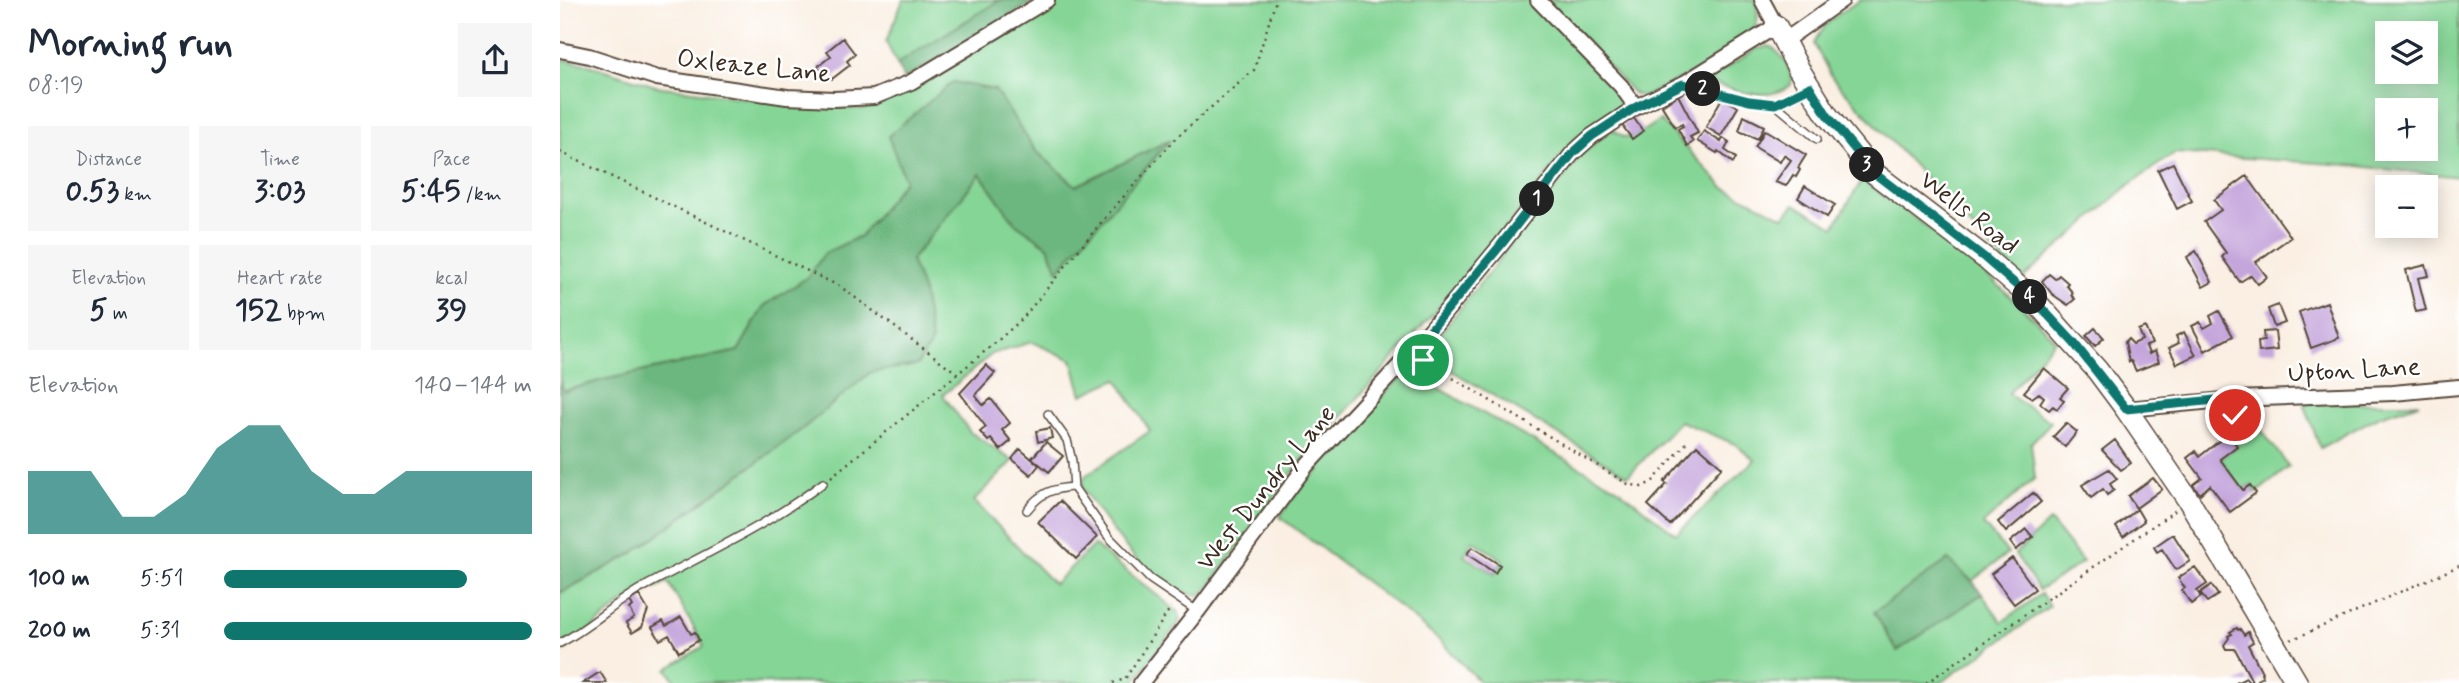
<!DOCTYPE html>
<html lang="en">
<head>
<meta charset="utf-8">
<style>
  body { margin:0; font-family:Mynerve,sans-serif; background:#f6f6f7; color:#1f2937; height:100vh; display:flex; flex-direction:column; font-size:26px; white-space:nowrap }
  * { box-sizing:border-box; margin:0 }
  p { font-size:23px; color:#747a83 }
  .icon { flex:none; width:38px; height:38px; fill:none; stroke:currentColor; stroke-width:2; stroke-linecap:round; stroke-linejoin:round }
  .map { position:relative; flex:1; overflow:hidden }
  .panel { display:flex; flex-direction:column; background:#fff; width:560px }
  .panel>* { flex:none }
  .tools { position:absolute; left:1815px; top:21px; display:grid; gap:14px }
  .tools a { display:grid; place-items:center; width:63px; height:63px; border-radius:0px; background:#fff; box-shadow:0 4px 18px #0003; font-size:35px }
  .pin { position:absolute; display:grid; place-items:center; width:60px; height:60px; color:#fff; margin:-30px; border:4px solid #fff; border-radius:50%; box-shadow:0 2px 7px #0007 }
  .km { position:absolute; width:35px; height:35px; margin:-18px; border-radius:50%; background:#222; color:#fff; font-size:19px; line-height:35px; text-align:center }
  .round { display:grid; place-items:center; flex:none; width:74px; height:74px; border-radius:0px; background:#f6f6f7 }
  .summary { display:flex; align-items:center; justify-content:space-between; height:119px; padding:0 28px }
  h1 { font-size:38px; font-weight:700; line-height:52px }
  .figures { display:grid; grid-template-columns:repeat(3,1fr); gap:10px; height:119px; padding:7px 28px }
  .figures div { display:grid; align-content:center; border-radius:0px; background:#f6f6f7; text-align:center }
  .figures b { font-size:30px; font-weight:700 }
  .figures small { font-size:19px; font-weight:400 }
  .figures p { font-size:19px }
  .chart { height:196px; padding:14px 28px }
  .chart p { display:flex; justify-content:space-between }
  .chart svg { width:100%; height:126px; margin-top:7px; fill:#0f766e; opacity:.7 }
  ul { padding:0 28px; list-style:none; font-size:23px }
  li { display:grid; grid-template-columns:112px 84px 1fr; align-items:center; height:52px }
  li i { height:18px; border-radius:9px; background:#0f766e }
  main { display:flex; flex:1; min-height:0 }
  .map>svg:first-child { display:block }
  .green { fill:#85d696; stroke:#60805a; stroke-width:2; fill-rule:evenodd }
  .forest { fill:#6cb77f; stroke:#54704e; stroke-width:2 }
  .building { fill:#c5a6dc }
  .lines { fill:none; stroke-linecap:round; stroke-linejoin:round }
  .lane-casing { stroke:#58483b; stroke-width:10 }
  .street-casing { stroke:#58483b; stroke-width:18 }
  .secondary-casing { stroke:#58483b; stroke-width:24 }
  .path { stroke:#58483b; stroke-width:2.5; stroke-dasharray:2 5; stroke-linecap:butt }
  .lane { stroke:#fff; stroke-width:7 }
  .street { stroke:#fff; stroke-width:14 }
  .secondary { stroke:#fff; stroke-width:21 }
  .route-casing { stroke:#fff; stroke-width:14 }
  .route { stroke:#0f766e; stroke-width:9 }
  .labels { text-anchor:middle; stroke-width:5; stroke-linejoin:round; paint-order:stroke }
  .street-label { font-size:26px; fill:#3b2a1e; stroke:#fff }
</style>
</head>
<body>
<main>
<section class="panel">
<div class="summary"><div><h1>Morning run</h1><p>08:19</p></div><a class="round"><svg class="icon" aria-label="share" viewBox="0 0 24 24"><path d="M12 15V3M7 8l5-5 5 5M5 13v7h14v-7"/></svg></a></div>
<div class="figures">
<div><p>Distance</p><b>0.53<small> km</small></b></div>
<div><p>Time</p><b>3:03</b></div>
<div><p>Pace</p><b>5:45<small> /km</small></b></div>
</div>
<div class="figures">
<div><p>Elevation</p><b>5<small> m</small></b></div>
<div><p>Heart rate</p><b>152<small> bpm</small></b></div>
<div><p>kcal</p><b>39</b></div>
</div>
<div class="chart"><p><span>Elevation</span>140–144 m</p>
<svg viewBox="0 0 160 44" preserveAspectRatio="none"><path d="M0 44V22L10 22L20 22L30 38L40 38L50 30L60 14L70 6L80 6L90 22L100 30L110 30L120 22L130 22L140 22L150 22L160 22V44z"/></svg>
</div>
<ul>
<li><b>100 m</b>5:51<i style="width:79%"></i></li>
<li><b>200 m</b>5:31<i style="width:100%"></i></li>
</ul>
</section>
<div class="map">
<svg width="1899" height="683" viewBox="0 0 1899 683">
  <rect width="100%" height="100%" fill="#fff"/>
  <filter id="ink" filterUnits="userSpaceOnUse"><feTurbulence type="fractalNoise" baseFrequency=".0143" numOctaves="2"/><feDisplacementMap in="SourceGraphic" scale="14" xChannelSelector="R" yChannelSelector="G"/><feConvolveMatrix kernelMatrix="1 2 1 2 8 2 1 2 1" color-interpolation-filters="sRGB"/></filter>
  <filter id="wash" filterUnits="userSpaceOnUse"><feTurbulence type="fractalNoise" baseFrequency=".00686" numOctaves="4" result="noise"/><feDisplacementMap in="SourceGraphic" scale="28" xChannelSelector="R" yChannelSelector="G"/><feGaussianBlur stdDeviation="1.57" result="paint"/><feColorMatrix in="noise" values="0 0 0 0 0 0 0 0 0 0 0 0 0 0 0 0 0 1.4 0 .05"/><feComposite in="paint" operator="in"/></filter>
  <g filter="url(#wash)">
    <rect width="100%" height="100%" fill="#faefe2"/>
    <path class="green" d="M343 0H440L337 64 326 42Z
      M499 0H970L1045 77 1064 103 1013 140 967 202 898 286 737 466 649 587 640 595C593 595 546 523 522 487L525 476 590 431 557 379 522 395 512 360 472 342 432 354 383 395 410 432 453 461 414 501 494 584 534 545 618 612 620 621 573 683H117L107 669 144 646 108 582 64 602 0 654V593L70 555 241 430 311 371 357 365 363 292 351 260 420 174 455 223 488 246 498 270 608 142 516 186 476 151 435 90 345 180 301 236 265 253 248 277 204 306 178 351 43 380 3 391 0 380V59L26 64 96 86 229 104 304 109 358 86Z
      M988 0H1195C1199 11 1199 21 1193 32 1179 53 1109 84 1084 97L1074 94Z
      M1300 0H1899V177L1788 165 1615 153 1569 185 1461 280 1273 79 1254 44C1261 23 1282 12 1300 0ZM1827 33H1866V72H1827ZM1827 110H1866V149H1827Z
      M1210 46C1222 53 1233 71 1231 85 1206 104 1172 89 1146 81L1196 49Z
      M1100 120 1164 188 1224 217 1235 204 1274 227 1302 180C1371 228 1437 279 1495 340L1448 394 1491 422 1471 443 1475 478 1423 524 1448 553 1412 581 1388 560 1337 651 1422 594 1442 622 1481 594 1490 606 1380 683H921L880 641 838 606 720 517 744 482 759 471 762 458 837 381 851 373 1057 488 1116 534 1195 460 1175 444 1120 421 1068 476 884 366 870 347 1023 153 1052 129 1064 137 1075 136ZM913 541 943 560 935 574 904 556Z
      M1744 403H1859L1817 417 1760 448Z
      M1680 428 1702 431 1729 467 1696 493 1690 485 1683 490 1660 459 1677 446 1668 434Z
      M1490 521 1523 562 1479 590 1455 554Z"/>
    <path class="forest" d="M440 0H477L344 79 337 64Z
      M393 82 435 90 476 151 516 186 610 140 498 271 488 246 455 223 420 174 351 260 363 292 372 342 357 365 311 372 241 430 70 555 0 593V381L4 391 43 380 178 351 204 306 248 277 265 253 301 236 345 180 328 136Z
      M1388 560 1412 581 1422 594 1337 651 1314 612Z"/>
    <g id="blocks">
      <path class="building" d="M283 38 295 54 287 61 290 65 272 79 270 77 267 79 257 67 271 56 267 51Z
        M1118 95 1138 133 1130 137 1133 142 1127 146 1118 129 1123 126 1122 124 1115 127 1102 106Z
        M1162 98 1178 107 1161 136 1146 127Z
        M1184 116 1204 126 1198 139 1179 131Z
        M1073 117 1083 131 1072 139 1062 125Z
        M1205 130 1246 155 1238 168 1240 170 1236 177 1233 175 1226 186 1215 182 1231 160 1224 155 1220 162 1195 147Z
        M1144 131 1161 142 1163 138 1169 142 1165 150 1176 158 1173 163 1158 151 1157 153 1137 141Z
        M1613 163 1632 201 1617 209 1598 170Z
        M1687 176 1731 237 1696 262 1707 277 1698 284 1691 275 1680 282 1662 257 1666 253 1644 222 1661 210 1654 200Z
        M1245 186 1275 205 1267 217 1238 198Z
        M1636 251 1652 282 1643 287 1627 257Z
        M1866 265 1869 276 1858 278 1866 310 1856 312 1846 270Z
        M1489 274 1495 279 1499 275 1508 283 1506 285 1513 293 1511 295 1515 299 1508 305 1492 294 1482 281Z
        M1767 302 1779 338 1751 348 1739 312Z
        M1718 305 1725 323 1714 327 1708 309Z
        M1659 311 1673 336 1645 351 1632 326 1640 322 1644 328 1653 323 1650 316Z
        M1585 327 1592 344 1586 346 1589 354 1595 351 1599 362 1576 371 1571 361 1569 362 1565 342 1568 339 1573 344 1582 340 1578 330Z
        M1535 328 1544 338 1535 346 1526 336Z
        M1715 331 1717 350 1699 352 1698 342 1704 341 1703 332Z
        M1624 332 1636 355 1617 364 1609 348 1619 343 1616 336Z
        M426 365 435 373 415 395 423 405 431 399 450 423 442 430 451 441 440 450 431 439 428 441 420 432 426 427 400 393Z
        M1484 368 1508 388 1500 397 1504 400 1497 409 1493 406 1489 410 1480 403 1484 397 1479 393 1472 398 1464 392Z
        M1506 423 1517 432 1505 447 1493 437Z
        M490 428 492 438 478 442 476 431Z
        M1668 434 1677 446 1660 459 1683 490 1690 485 1696 493 1670 512 1650 485 1640 494 1633 485 1642 478 1627 458 1636 451 1640 456Z
        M1555 440 1571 463 1561 470 1542 450Z
        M486 442 503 456 489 472 472 458Z
        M1137 445 1162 467 1110 525 1088 505 1107 484 1104 482Z
        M460 449 479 465 471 475 452 459Z
        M1549 469 1557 479 1550 484 1554 490 1547 495 1543 489 1531 498 1522 485Z
        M1593 478 1602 489 1576 508 1568 496Z
        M1473 493 1481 502 1446 532 1438 522Z
        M500 501 537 537 516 559 478 522Z
        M1577 509 1584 521 1563 537 1556 527Z
        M1466 529 1473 537 1456 550 1450 542Z
        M1613 534 1630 561 1616 570 1602 549 1597 552 1594 547Z
        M912 547 940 565 935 573 907 554Z
        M1452 558 1475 589 1454 604 1431 574Z
        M1635 567 1647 584 1637 591 1641 597 1631 604 1622 590 1625 588 1618 578Z
        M1651 585 1658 595 1647 602 1640 593Z
        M79 595 88 610 82 627 72 633 66 623 74 618 69 609 72 606 69 601Z
        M121 617 131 634 135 632 139 640 119 652 109 635 100 640 92 627 103 621 106 626Z
        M1677 628 1678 630 1680 629 1684 635 1688 632 1693 642 1688 645 1702 672 1701 673 1703 677 1697 680 1699 683H1676L1686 678 1689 683 1692 681 1675 649H1666L1664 645 1669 638 1668 636 1672 634 1670 632Z
        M40 672 47 683H23Z"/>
    </g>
  </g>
  <g filter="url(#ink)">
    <use href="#blocks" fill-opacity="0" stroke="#58483b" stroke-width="2"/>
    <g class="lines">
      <defs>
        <path id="lane" d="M1123 84 1189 101 1215 104 1249 88
          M1215 104 1257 139
          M1675 399V415
          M488 414 507 440 512 461 514 488 548 536 590 579 637 611
          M467 510C480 493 493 488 514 487
          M0 643C29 628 52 605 80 589 144 554 204 528 263 483"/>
        <path id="street" d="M978 0 1061 86 1076 107
          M1224 41 1282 0
          M0 50 29 56 97 78 227 97 274 99 314 97 351 82 487 0
          M1566 409 1675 399 1833 393 1899 387
          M581 683 637 612 746 466 853 351 940 246 1012 154 1032 136 1076 107 1123 84 1216 26 1202 0"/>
        <path id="secondary" d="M1216 26 1238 68 1267 115 1314 173 1425 258 1476 302 1537 370 1566 409 1629 501 1737 683"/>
      </defs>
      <use href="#lane" class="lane-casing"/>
      <use href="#street" class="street-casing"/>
      <use href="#secondary" class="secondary-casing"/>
      <path class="path" d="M0 152 281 287 398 374
        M863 360 1068 484 1082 487 1093 481 1128 441
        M271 477 434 344 462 319 549 213 617 137 694 70 716 0
        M1731 640 1899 566
        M553 683 565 679 611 607
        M1366 683 1616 510"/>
      <use href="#lane" class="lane"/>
      <use href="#street" class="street"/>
      <use href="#secondary" class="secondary"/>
    </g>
  </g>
  <g class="lines" filter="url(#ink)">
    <defs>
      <path id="route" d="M863 360 853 351 940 246 1012 154 1032 136 1076 107 1123 84 1189 101 1215 104 1250 87 1267 115 1314 173 1425 258 1476 302 1514 343 1566 409 1675 398V415"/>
    </defs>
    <use href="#route" class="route-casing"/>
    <use href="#route" class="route"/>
  </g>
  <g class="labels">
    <g class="street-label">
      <text transform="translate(194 65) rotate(6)" y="9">Oxleaze Lane</text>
      <text transform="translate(1410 212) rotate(38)" y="9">Wells Road</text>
      <text transform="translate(1794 369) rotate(-3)" y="9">Upton Lane</text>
      <text transform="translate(705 487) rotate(-51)" y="9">West Dundry Lane</text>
    </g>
  </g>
</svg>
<div class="tools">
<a><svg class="icon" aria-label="layers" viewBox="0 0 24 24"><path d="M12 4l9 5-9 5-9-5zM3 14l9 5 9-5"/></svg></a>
<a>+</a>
<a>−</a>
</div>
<div class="pin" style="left:863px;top:360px;background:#1e9e55"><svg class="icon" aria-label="arrive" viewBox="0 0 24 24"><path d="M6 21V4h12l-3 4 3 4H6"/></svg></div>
<div class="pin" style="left:1675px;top:415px;background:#d93025"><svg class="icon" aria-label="check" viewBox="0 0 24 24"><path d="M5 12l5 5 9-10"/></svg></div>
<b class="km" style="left:977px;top:199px">1</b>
<b class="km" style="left:1143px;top:89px">2</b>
<b class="km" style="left:1307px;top:165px">3</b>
<b class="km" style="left:1470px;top:297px">4</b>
</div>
</main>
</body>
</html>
